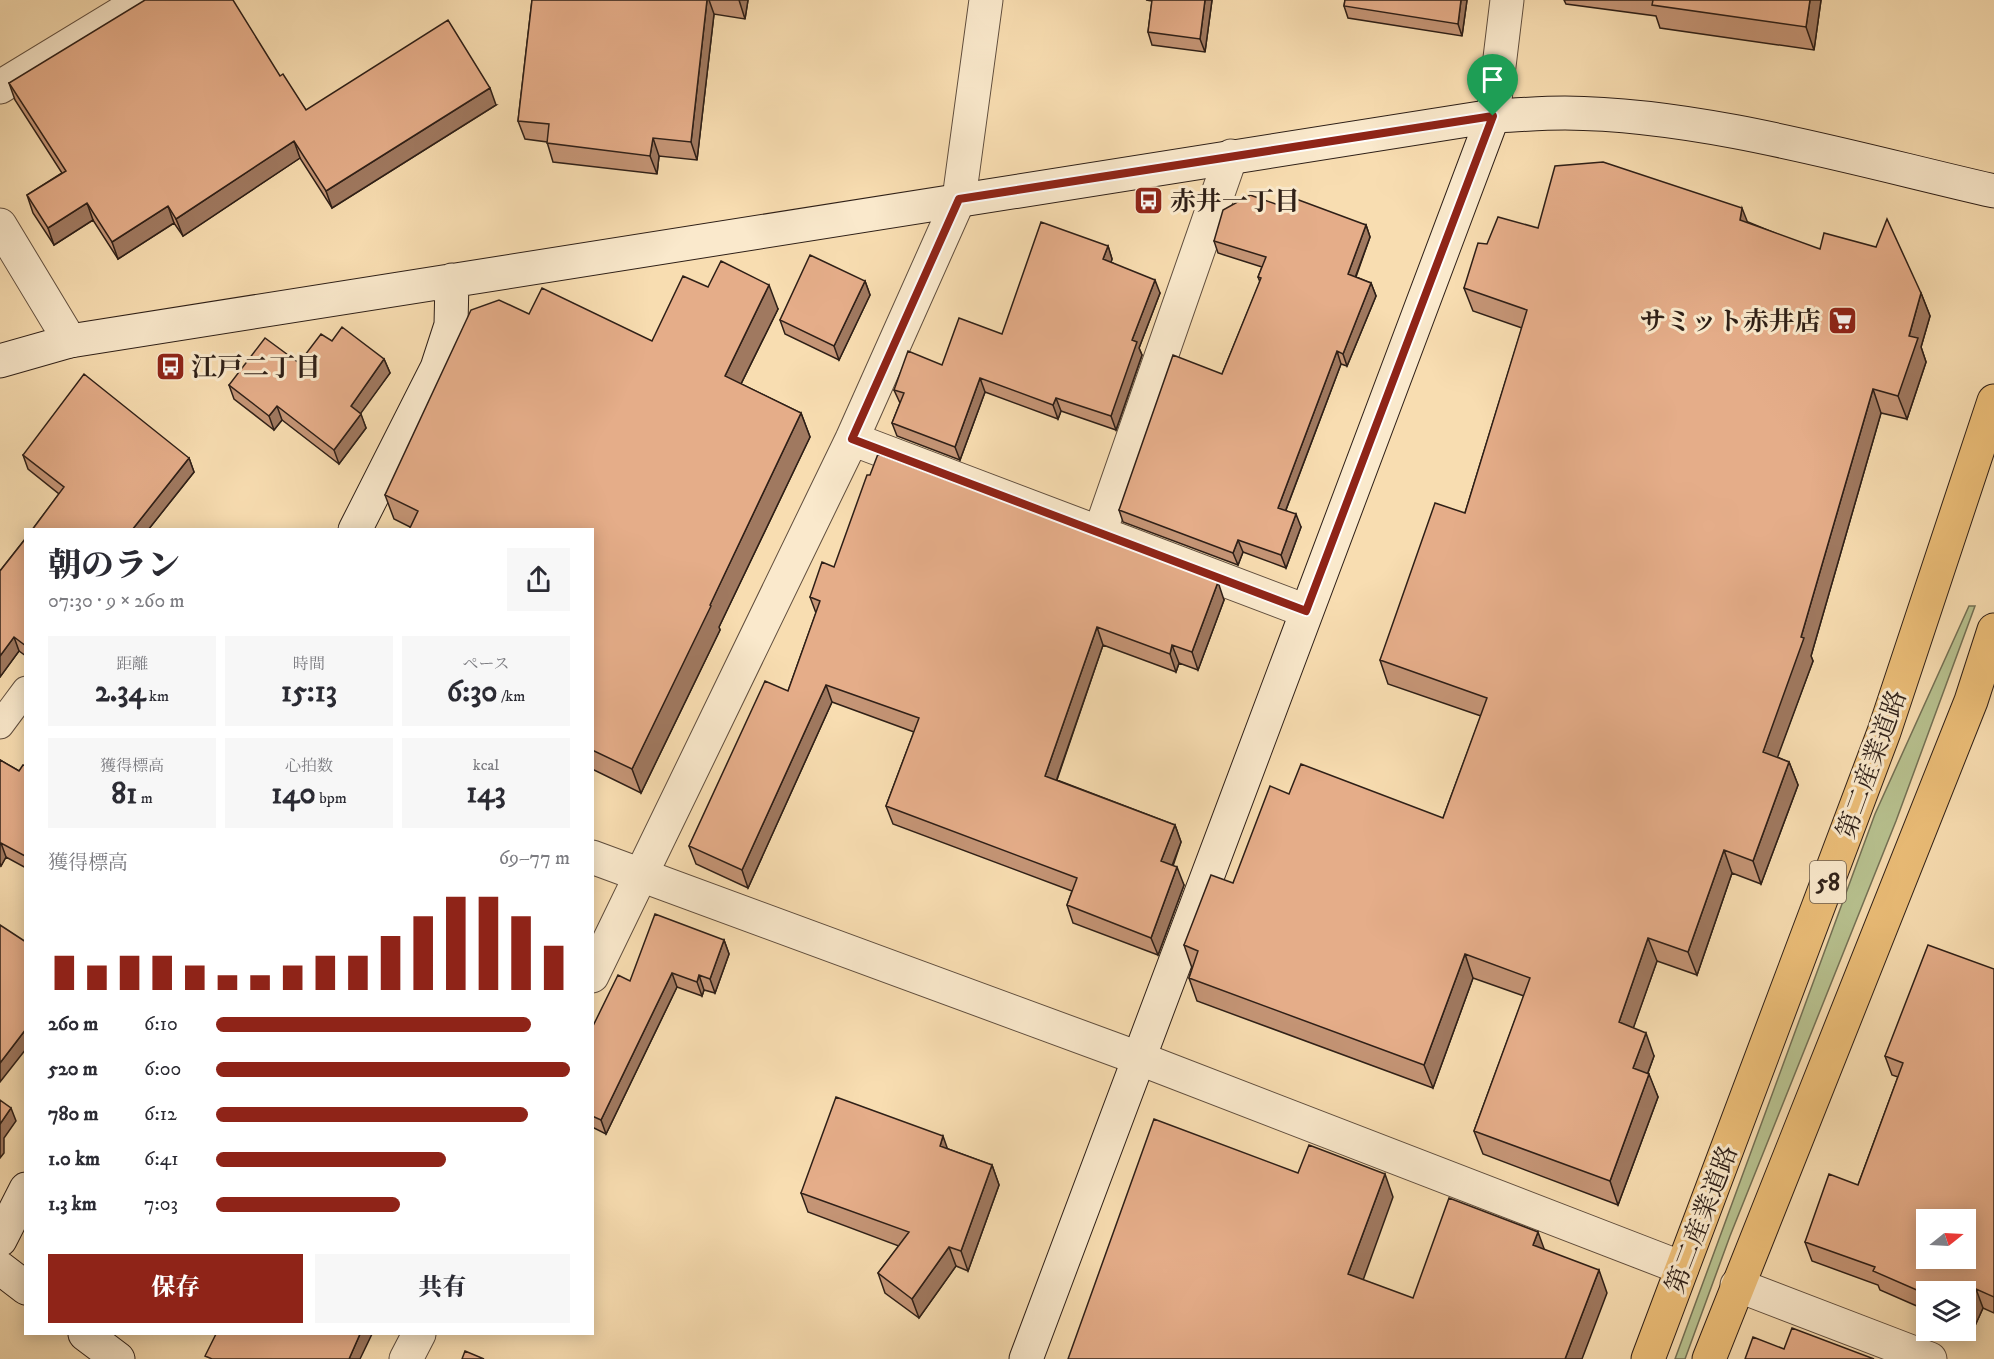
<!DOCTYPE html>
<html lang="ja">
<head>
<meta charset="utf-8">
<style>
  body { margin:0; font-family:"IM FELL DW Pica","Noto Serif JP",serif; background:#f7f7f7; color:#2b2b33; height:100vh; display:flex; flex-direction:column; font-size:22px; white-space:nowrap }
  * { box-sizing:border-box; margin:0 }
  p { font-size:20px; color:#7c7c81 }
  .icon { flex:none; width:33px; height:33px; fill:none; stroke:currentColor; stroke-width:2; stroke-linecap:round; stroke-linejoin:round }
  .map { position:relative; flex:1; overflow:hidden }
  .side { position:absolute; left:24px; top:528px; width:570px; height:807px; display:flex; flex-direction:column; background:#fff; border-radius:0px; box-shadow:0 3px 15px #0003 }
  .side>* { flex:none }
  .needle { width:39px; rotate:72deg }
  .fabs { position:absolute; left:1916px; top:1209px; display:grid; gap:12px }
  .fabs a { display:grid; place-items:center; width:60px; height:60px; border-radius:0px; background:#fff; box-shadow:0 3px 15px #0003; font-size:30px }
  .pin { position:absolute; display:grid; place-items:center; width:51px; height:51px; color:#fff; margin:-62px -26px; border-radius:50% 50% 50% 0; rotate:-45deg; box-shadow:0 0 6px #0007 }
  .pin .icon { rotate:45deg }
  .round { display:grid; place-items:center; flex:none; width:63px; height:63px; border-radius:0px; background:#f7f7f7 }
  .overview { display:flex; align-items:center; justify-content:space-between; height:102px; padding:0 24px }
  h1 { font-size:33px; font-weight:800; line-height:45px }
  .stats { display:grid; grid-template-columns:repeat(3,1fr); gap:9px; height:102px; padding:6px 24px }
  .stats div { display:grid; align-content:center; border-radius:0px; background:#f7f7f7; text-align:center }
  .stats b { font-size:30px; font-weight:800 }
  .stats small { font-size:16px; font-weight:400 }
  .stats p { font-size:16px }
  .chart { height:168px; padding:12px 24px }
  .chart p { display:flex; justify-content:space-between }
  .chart svg { width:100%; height:108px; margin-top:6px; stroke:#8f2418; stroke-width:6 }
  .primary-button { display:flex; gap:12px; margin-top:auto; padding:12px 24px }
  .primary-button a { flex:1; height:69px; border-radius:0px; background:#8f2418; color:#fff; font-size:24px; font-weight:800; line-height:69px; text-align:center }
  .primary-button a+a { background:#f7f7f7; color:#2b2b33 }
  ul { padding:0 24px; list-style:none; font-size:20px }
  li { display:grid; grid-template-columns:96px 72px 1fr; align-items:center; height:45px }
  li i { height:15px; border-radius:8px; background:#8f2418 }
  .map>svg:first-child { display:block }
  .grass { fill:#b8c290; stroke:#737054; stroke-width:1.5 }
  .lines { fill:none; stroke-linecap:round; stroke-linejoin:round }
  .lane-casing { stroke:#604e3e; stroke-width:29 }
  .street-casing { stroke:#604e3e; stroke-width:35 }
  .secondary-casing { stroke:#2e1f17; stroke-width:35 }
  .primary-casing { stroke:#2e1f17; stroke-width:35 }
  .lane { stroke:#fae9cc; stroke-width:27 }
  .street { stroke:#fae9cc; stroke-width:33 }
  .secondary { stroke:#fae9cc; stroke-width:33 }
  .primary { stroke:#ecbe78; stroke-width:33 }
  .wall { fill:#c59576; stroke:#2e1f17; stroke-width:1.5 }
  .shaded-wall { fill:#a07960; stroke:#2e1f17; stroke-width:1.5 }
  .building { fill:#e5ad89; stroke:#2e1f17; stroke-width:1.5; fill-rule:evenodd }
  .route-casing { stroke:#fff; stroke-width:12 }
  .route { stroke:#8f2418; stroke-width:8 }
  .labels { text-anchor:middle; stroke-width:6; stroke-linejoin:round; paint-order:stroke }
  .shield { fill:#fae9cc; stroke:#6b5c4d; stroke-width:1.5 }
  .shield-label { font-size:24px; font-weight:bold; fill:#2e1f17 }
  .poi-label { font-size:26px; font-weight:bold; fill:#2e1f17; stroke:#fae9cc; text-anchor:start }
  .street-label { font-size:26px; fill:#2e1f17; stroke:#fae9cc }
</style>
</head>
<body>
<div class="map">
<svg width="1994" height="1359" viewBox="0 0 1994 1359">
  <rect width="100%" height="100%" fill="#f8ddb1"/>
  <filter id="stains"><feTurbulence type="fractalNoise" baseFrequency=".00333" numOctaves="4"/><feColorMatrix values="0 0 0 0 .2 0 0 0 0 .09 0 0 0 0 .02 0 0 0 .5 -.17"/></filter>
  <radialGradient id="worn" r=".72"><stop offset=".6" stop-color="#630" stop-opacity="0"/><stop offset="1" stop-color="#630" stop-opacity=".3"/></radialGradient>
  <path class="grass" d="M1969 606H1975L1896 821 1730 1236 1685 1359H1675L1875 814Z"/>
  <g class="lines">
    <defs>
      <path id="lane" d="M0 725 26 690"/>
      <path id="street" d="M0 87 143 0
        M1493 116 1507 0
        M0 225 70 341
        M852 439 1306 611
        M1100 532 1231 156
        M592 857 1138 1058 1682 1268
        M592 976 852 439 959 199 986 0
        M1737 1285 1930 1359
        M406 1359 419 1334"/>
      <path id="secondary" d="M0 361 70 341 1493 116C1517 115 1541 113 1565 113 1704 114 1858 160 1994 191
        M355 530 437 368 451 325 452 280
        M0 1240 26 1189
        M0 1268 26 1288
        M85 1334 118 1359
        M1026 1359 1493 116"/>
      <path id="primary" d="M1648 1359 1884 732 1994 401
        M1709 1359 1971 701 1994 630"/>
    </defs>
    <use href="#lane" class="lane-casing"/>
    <use href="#street" class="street-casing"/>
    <use href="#secondary" class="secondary-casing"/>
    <use href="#primary" class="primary-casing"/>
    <use href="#lane" class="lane"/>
    <use href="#street" class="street"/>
    <use href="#secondary" class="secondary"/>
    <use href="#primary" class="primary"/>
  </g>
  <path class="wall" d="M532 0H748L745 19 714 14 697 160 659 156 657 174 553 162 547 142 525 139 518 121Z
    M1146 0H1212L1205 52 1152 45 1148 32 1152 1Z
    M1345 0H1467L1462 36 1348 18 1344 6Z
    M1564 0H1821L1814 50 1660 28 1656 16 1566 4Z
    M280 76 306 110 496 105 332 208 300 158 183 236 174 223 118 259 93 220 54 245 33 213 27 195 62 173 15 100 9 83Z
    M1284 207 1366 225 1370 237 1356 277 1371 283 1376 296 1347 366 1341 364 1286 510 1301 527 1286 568 1243 552 1238 565 1123 522 1119 510 1222 374 1260 282 1258 277 1262 267 1218 253 1214 241Z
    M1748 222 1921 293 1930 316 1921 347 1926 362 1907 419 1881 413 1811 656 1813 661 1777 757 1789 762 1798 785 1761 884 1732 873 1697 975 1657 961 1633 1028 1654 1056 1648 1073 1658 1097 1618 1205 1483 1154 1474 1131 1524 996 1473 978 1433 1088 1197 1001 1189 978 1192 968 1184 945 1233 883 1289 794 1443 818 1481 716 1388 684 1380 660 1465 513 1522 328 1473 311 1464 288 1487 244 1538 228Z
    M1108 246 1112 259 1111 262 1160 293 1139 348 1142 355 1116 430 1061 411 1058 419 985 392 960 460 897 436 892 423 900 403 894 390 1002 334Z
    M865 281 870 295 839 360 785 334 780 320Z
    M708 287 778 309 741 384 801 413 810 437 719 627 720 630 641 793 592 769V530L410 527 394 519 385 495 529 314 652 341Z
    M332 341 384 359 390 373 360 413 366 428 339 464 282 420 274 430 234 399 229 385 299 363Z
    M23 455 189 458 194 472 148 530H32L59 494 28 469Z
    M26 538V656L19 651 0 677V571Z
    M834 567 1224 600 1198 670 1179 663 1176 672 1103 645 1057 780 1175 825 1181 842 1173 866 1184 885 1158 955 1073 923 1067 905 1072 891 893 824 886 806 914 732 832 702 748 888 696 864 689 846 788 691 816 613 810 597Z
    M0 760 19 771 26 766V868L6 857 1 866H0Z
    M724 940 729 954 715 993 704 990 702 996 677 987 606 1134 592 1127V1028L630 981Z
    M1994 969V1313L1983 1308 1973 1330 1965 1327V1292H1926V1310L1880 1290 1878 1285 1812 1261 1805 1242 1858 1185 1898 1077 1892 1075 1885 1056Z
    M948 1149 992 1165 999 1185 968 1271 956 1266 919 1318 885 1293 878 1273 899 1246 808 1212 801 1193Z"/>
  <path class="shaded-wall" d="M707 0H709L714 14 697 160 691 142Z
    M739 0H748L745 19Z
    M1205 0H1212L1205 52 1200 39Z
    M1461 0H1467L1462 36 1458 24Z
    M1810 0H1821L1814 50 1806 27Z
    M490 88 496 105 332 208 326 191Z
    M653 138 659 156 657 174 650 156Z
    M294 141 300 158 183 236 176 219Z
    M87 203 93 220 54 245 48 228Z
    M168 206 174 223 118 259 112 242Z
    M1742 208 1751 231 1740 220Z
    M1366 225 1370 237 1352 286 1348 274Z
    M1108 246 1112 259 1108 272 1103 259Z
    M1155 280 1160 293 1139 348 1142 355 1116 430 1111 416 1132 340Z
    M865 281 870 295 839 360 834 346Z
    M1371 283 1376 296 1347 366 1343 354Z
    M769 285 778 309 733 400 725 376Z
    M1921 293 1930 316 1921 347 1926 362 1907 419 1898 396 1909 336Z
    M1337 351 1341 364 1282 520 1278 508Z
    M384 359 390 373 356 420 351 406Z
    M980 378 985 392 960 460 955 447Z
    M1873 389 1881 413 1811 656 1813 661 1771 775 1763 752 1801 637Z
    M1056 398 1061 411 1058 419 1053 405Z
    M277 406 282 420 274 430 269 416Z
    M801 413 810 437 719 627 720 630 641 793 632 769Z
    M361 414 366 428 339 464 334 450Z
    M189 458 194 472 148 530H132Z
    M1296 514 1301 527 1286 568 1281 555Z
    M1238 540 1243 552 1238 565 1233 553Z
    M1218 582 1224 600 1198 670 1192 652Z
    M1097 627 1103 645 1052 793 1045 776Z
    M14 637 19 651 0 677V656Z
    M1172 645 1179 663 1176 672 1170 654Z
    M826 685 832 702 748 888 742 870Z
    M1789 762 1798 785 1761 884 1753 861Z
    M1175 825 1181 842 1167 879 1161 861Z
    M1 843 6 857 1 866 0 863V845Z
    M1724 850 1732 873 1697 975 1688 952Z
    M1177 867 1184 885 1158 955 1151 938Z
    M1648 938 1657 961 1627 1046 1619 1022Z
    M724 940 729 954 715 993 710 979Z
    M1465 954 1473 978 1433 1088 1424 1065Z
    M672 973 677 987 606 1134 601 1120Z
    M699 975 704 990 702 996 697 982Z
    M26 1029V1049L0 1082V1063Z
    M1646 1033 1654 1056 1641 1091 1633 1068Z
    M1649 1074 1658 1097 1618 1205 1610 1181Z
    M11 1108 16 1121 4 1138V1153L0 1158V1124Z
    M943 1136 950 1156 940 1146Z
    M992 1165 999 1185 968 1271 961 1251Z
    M1385 1174 1393 1197 1357 1297 1348 1274Z
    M1538 1232 1546 1254 1533 1245Z
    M949 1247 956 1266 919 1318 912 1299Z
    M1599 1270 1607 1293 1582 1359H1565Z
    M1976 1289 1983 1308 1973 1330 1966 1311Z
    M360 1334H372L360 1359H349Z"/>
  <path class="building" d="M145 0H233L280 76 283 74 306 110 448 20 490 88 326 191 294 141 176 219 168 206 112 242 87 203 48 228 27 195 66 171 9 83Z
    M532 0H707L691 142 653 138 650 156 547 143 549 124 518 121Z
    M1152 0H1205L1200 39 1148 32Z
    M1345 0H1461L1458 24 1344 6Z
    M1653 0H1810L1806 27 1652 5Z
    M1603 162 1742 208 1740 220 1820 249 1824 233 1876 247 1887 219 1921 293 1909 336 1918 338 1898 396 1873 389 1801 637 1804 638 1763 752 1789 762 1753 861 1724 850 1688 952 1648 938 1619 1022 1646 1033 1633 1068 1649 1074 1610 1181 1474 1131 1530 978 1465 954 1424 1065 1189 978 1198 951 1184 945 1211 875 1233 883 1270 786 1289 794 1301 764 1443 818 1487 698 1380 660 1435 503 1465 513 1527 310 1464 288 1478 243 1487 244 1498 217 1538 228 1555 166Z
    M1250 195 1284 207 1288 196 1366 225 1348 274 1371 283 1343 354 1337 351 1278 508 1296 514 1281 555 1238 540 1233 553 1119 510 1173 355 1222 374 1261 278 1258 277 1266 257 1214 241 1223 210Z
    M1041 222 1108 246 1103 259 1155 280 1132 340 1137 342 1111 416 1056 398 1053 405 980 378 955 447 892 423 904 393 894 390 908 351 942 365 959 318 1002 334Z
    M810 255 865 281 834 346 780 320Z
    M721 261 769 285 725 376 801 413 710 605 711 606 632 769 592 750V530H409L418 511 385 495 471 310 499 300 529 314 542 288 652 341 683 276 708 287Z
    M342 327 384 359 351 406 361 414 334 450 277 406 269 416 229 385 265 338 299 363 321 334 332 341Z
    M84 374 189 458 132 530H32L64 487 23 455Z
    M878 454 1218 582 1192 652 1172 645 1170 654 1097 627 1045 776 1175 825 1161 861 1177 867 1151 938 1067 905 1077 878 886 806 919 718 826 685 742 870 689 846 765 681 788 691 820 601 810 597 822 562 834 567 867 475H870Z
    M26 538V646L14 637 0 656V571Z
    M0 760 19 771 23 765 26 766 25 856 1 843 0 845Z
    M655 914 724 940 710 979 699 975 697 982 672 973 601 1120 592 1116V1028L618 975 630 981Z
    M0 925 26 942V1029L0 1063Z
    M1928 945 1994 969V1297L1976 1289 1966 1311 1965 1310V1292H1926V1294L1873 1271 1875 1267 1805 1242 1829 1174 1858 1185 1903 1063 1885 1056ZM1926 1220H1965V1258H1926Z
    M836 1097 943 1136 940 1146 992 1165 961 1251 949 1247 912 1299 878 1273 909 1232 801 1193Z
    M0 1100 11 1108 0 1124Z
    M1154 1119 1298 1173 1309 1145 1385 1174 1348 1274 1413 1298 1449 1198 1538 1232 1533 1245 1599 1270 1565 1359H1068Z
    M1792 1328 1874 1359H1745L1753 1337 1784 1349Z
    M216 1334H360L349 1359H212L205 1356Z
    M465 1351 484 1359H462Z"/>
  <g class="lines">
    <defs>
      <path id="route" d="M1493 116 1306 611 852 439 959 199Z"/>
    </defs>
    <use href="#route" class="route-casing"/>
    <use href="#route" class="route"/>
  </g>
  <defs>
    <symbol id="bus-square" viewBox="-11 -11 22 22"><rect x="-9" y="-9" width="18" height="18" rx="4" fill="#8f2418" stroke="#fae9cc"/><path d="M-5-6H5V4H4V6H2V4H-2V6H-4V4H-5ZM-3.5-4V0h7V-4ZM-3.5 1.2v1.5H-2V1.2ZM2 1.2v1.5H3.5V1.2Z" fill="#fff"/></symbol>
    <symbol id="supermarket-square" viewBox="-11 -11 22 22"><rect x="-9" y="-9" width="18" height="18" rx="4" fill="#8f2418" stroke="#fae9cc"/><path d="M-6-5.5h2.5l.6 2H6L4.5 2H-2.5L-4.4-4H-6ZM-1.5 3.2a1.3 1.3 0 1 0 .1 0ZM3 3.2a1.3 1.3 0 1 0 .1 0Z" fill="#fff"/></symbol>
  </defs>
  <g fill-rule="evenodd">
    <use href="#bus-square" x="1132" y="184" width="33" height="33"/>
    <use href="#supermarket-square" x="1826" y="304" width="33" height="33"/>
    <use href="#bus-square" x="154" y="350" width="33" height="33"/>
  </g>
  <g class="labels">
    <rect class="shield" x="1810" y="861" width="36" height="42" rx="4.5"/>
    <g class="shield-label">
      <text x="1828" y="890">58</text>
    </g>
    <g class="poi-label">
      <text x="1170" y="210">赤井一丁目</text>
      <text x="1821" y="330" text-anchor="end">サミット赤井店</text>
      <text x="191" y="376">江戸二丁目</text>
    </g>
    <g class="street-label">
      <text transform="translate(1871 764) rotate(-70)" y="9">第二産業道路</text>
      <text transform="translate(1701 1219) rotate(-69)" y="9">第二産業道路</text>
    </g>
  </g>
  <rect width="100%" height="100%" filter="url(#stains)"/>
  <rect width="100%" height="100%" fill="url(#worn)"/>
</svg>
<div class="fabs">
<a><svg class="needle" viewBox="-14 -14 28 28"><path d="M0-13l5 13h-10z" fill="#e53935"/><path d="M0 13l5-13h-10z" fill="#7c7c81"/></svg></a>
<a><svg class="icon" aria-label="layers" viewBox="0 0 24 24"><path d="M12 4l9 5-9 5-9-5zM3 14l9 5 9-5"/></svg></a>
</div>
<div class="pin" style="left:1493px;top:116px;background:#1e9e55"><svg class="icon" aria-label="arrive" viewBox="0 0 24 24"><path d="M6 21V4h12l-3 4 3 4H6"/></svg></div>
<section class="side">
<div class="overview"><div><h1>朝のラン</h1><p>07:30 · 9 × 260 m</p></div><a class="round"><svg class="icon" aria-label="share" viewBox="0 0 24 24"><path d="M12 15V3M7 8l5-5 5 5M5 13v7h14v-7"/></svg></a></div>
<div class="stats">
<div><p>距離</p><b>2.34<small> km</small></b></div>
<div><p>時間</p><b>15:13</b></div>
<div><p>ペース</p><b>6:30<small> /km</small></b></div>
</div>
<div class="stats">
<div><p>獲得標高</p><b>81<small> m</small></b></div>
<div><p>心拍数</p><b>140<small> bpm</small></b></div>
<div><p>kcal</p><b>143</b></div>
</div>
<div class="chart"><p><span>獲得標高</span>69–77 m</p>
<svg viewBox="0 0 160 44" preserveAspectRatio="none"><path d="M5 44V30M15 44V34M25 44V30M35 44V30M45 44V34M55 44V38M65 44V38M75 44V34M85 44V30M95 44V30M105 44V22M115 44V14M125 44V6M135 44V6M145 44V14M155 44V26"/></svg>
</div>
<ul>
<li><b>260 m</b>6:10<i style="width:89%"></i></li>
<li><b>520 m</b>6:00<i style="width:100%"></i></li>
<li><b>780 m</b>6:12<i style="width:88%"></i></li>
<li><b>1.0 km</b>6:41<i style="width:65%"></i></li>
<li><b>1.3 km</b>7:03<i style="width:52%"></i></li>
</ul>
<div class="primary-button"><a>保存</a><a>共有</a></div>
</section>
</div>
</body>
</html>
